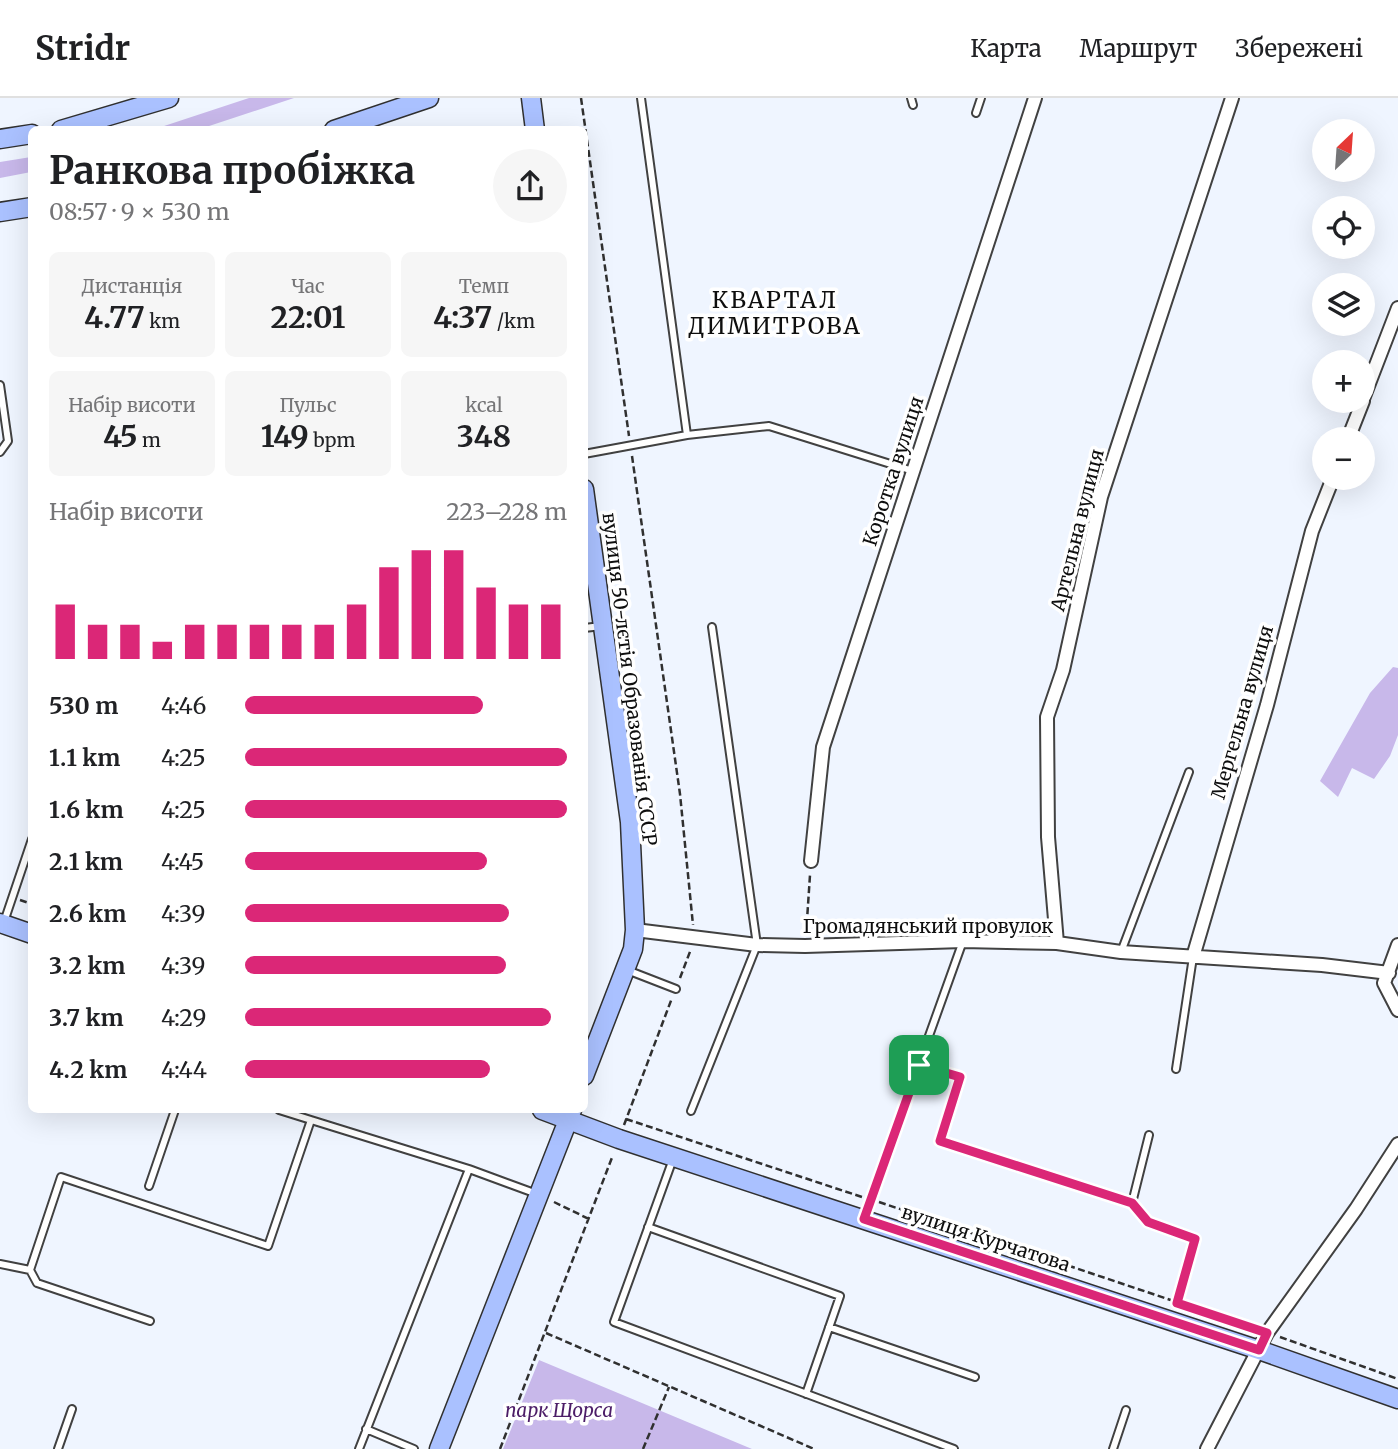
<!DOCTYPE html>
<html lang="uk">
<head>
<meta charset="utf-8">
<style>
  body { margin:0; font-family:Merriweather,serif; background:#f6f6f6; color:#202124; height:100vh; display:flex; flex-direction:column; font-size:26px; white-space:nowrap }
  * { box-sizing:border-box; margin:0 }
  p { font-size:23px; color:#757577 }
  .icon { flex:none; width:38px; height:38px; fill:none; stroke:currentColor; stroke-width:2; stroke-linecap:round; stroke-linejoin:round }
  .map { position:relative; flex:1; overflow:hidden }
  .drawer { position:absolute; left:28px; top:28px; width:560px; height:987px; display:flex; flex-direction:column; background:#fff; border-radius:10px; box-shadow:0 7px 28px #0002 }
  .drawer>* { flex:none }
  .needle { width:46px; rotate:25deg }
  .buttons { position:absolute; left:1312px; top:21px; display:grid; gap:14px }
  .buttons a { display:grid; place-items:center; width:63px; height:63px; border-radius:50%; background:#fff; box-shadow:0 7px 28px #0002; font-size:35px }
  .pin { position:absolute; display:grid; place-items:center; width:60px; height:60px; color:#fff; margin:-30px; border-radius:14px; box-shadow:0 4px 10px #0006 }
  .round { display:grid; place-items:center; flex:none; width:74px; height:74px; border-radius:37px; background:#f6f6f6 }
  .headline { display:flex; align-items:center; justify-content:space-between; height:119px; padding:0 21px }
  h1 { font-size:38px; font-weight:700; line-height:52px }
  .metrics { display:grid; grid-template-columns:repeat(3,1fr); gap:10px; height:119px; padding:7px 21px }
  .metrics div { display:grid; align-content:center; border-radius:10px; background:#f6f6f6; text-align:center }
  .metrics b { font-size:30px; font-weight:700 }
  .metrics small { font-size:19px; font-weight:400 }
  .metrics p { font-size:19px }
  .chart { height:196px; padding:14px 21px }
  .chart p { display:flex; justify-content:space-between }
  .chart svg { width:100%; height:126px; margin-top:7px; stroke:#db2777; stroke-width:6 }
  ul { padding:0 21px; list-style:none; font-size:23px }
  li { display:grid; grid-template-columns:112px 84px 1fr; align-items:center; height:52px }
  li i { height:18px; border-radius:9px; background:#db2777 }
  header { display:flex; align-items:center; gap:42px; box-sizing:border-box; height:98px; padding:0 35px; background:#fff; border-bottom:2px solid #e0e0e0 }
  header strong { font-size:33px }
  nav { display:flex; gap:38px; margin-inline-start:auto; font-size:24px }
  .map>svg:first-child { display:block }
  .green { fill:#c8b8ea }
  .lines { fill:none; stroke-linecap:round; stroke-linejoin:round }
  .lane-casing { stroke:#414141; stroke-width:10 }
  .street-casing { stroke:#414141; stroke-width:16 }
  .secondary-casing { stroke:#303030; stroke-width:21 }
  .path { stroke:#303030; stroke-width:2.5; stroke-dasharray:7 3.5; stroke-linecap:butt }
  .lane { stroke:#fff; stroke-width:6 }
  .street { stroke:#fff; stroke-width:12 }
  .secondary { stroke:#aac1ff; stroke-width:18 }
  .route-casing { stroke:#fff; stroke-width:14 }
  .route { stroke:#db2777; stroke-width:9 }
  .labels { text-anchor:middle; stroke-width:7; stroke-linejoin:round; paint-order:stroke }
  .street-label { font-size:19px; fill:#0e0e0e; stroke:#fff }
  .park-label { font-size:19px; font-style:italic; fill:#4c1d67; stroke:#fff }
  .quarter-label { font-size:23px; letter-spacing:2px; fill:#0e0e0e; stroke:#fff }
</style>
</head>
<body>
<header>
<strong>Stridr</strong>
<nav><a>Карта</a><a>Маршрут</a><a>Збережені</a></nav>
</header>
<div class="map">
<svg width="1398" height="1351" viewBox="0 0 1398 1351">
  <rect width="100%" height="100%" fill="#eff5ff"/>
  <path class="green" d="M249 0H294L200 31H155Z
    M31 59V74L0 80V64Z
    M1393 569 1398 570V637L1390 658 1374 681 1352 670 1338 699 1320 683 1370 595Z
    M539 1262 752 1351H503Z"/>
  <g class="lines">
    <defs>
      <path id="lane" d="M641 0 687 337
        M911 0 913 7
        M976 15 981 0
        M0 287 8 343 0 354
        M584 356 687 337 769 328 913 373
        M584 530 602 528
        M4 824 32 741
        M1121 854 1189 674
        M627 872 676 891
        M919 967 960 979 941 1043 1132 1105 1149 1037
        M1176 971 1193 859
        M691 1013 757 847 712 529
        M311 1022 469 1071 537 1096
        M673 1061 614 1224 954 1351
        M149 1088 175 1012
        M864 1119 963 843
        M648 1129 840 1198 806 1296
        M0 1166 30 1172 61 1079 268 1148 311 1022 279 1012
        M30 1172 37 1185 150 1223
        M829 1229 975 1279
        M366 1331 414 1351
        M58 1351 72 1311
        M359 1351 469 1071
        M1113 1351 1126 1312"/>
      <path id="street" d="M1363 301 1398 210
        M1348 341 1363 303
        M811 763 823 649 1035 0
        M635 832 757 847 805 848 963 843 1057 845 1121 854 1322 867 1389 875
        M1057 845 1048 739 1047 619 1063 572 1101 399 1232 0
        M1398 847 1384 885 1398 912
        M1193 859 1267 607 1312 433 1333 380
        M1207 1351 1267 1235 1356 1111 1398 1046"/>
      <path id="secondary" d="M531 0 535 32
        M61 32 169 0
        M334 32 429 0
        M0 41 32 36
        M0 114 32 109
        M584 391 630 724 635 832 633 851 584 978
        M0 825 32 836
        M542 1012 619 1041 1259 1252 1398 1301
        M439 1351 572 1012"/>
    </defs>
    <use href="#lane" class="lane-casing"/>
    <use href="#street" class="street-casing"/>
    <use href="#secondary" class="secondary-casing"/>
    <path class="path" d="M581 0 629 338
      M632 358 680 696 693 827
      M20 802 32 806
      M806 837 810 777
      M680 880 691 851
      M626 1021 862 1099
      M624 1027 672 900
      M554 1104 589 1121
      M879 1104 1254 1230
      M1138 1111 1148 1124 1195 1141 1177 1205
      M546 1235 814 1351
      M1280 1239 1398 1281
      M500 1351 613 1057
      M643 1351 669 1289"/>
    <use href="#lane" class="lane"/>
    <use href="#street" class="street"/>
    <use href="#secondary" class="secondary"/>
  </g>
  <g class="lines">
    <defs>
      <path id="route" d="M919 967 960 979 940 1043 1132 1105 1148 1124 1195 1141 1177 1205 1267 1235 1259 1252 864 1121Z"/>
    </defs>
    <use href="#route" class="route-casing"/>
    <use href="#route" class="route"/>
  </g>
  <g class="labels">
    <g class="street-label">
      <text transform="translate(893 373) rotate(-72)" y="7">Коротка вулиця</text>
      <text transform="translate(1077 432) rotate(-76)" y="7">Артельна вулиця</text>
      <text transform="translate(630 581) rotate(83)" y="7">вулиця 50-лєтія Образованія СССР</text>
      <text transform="translate(1242 614) rotate(-74)" y="7">Мергельна вулиця</text>
      <text x="928" y="835">Громадянський провулок</text>
      <text transform="translate(986 1140) rotate(18)" y="7">вулиця Курчатова</text>
    </g>
    <g class="park-label">
      <text x="559" y="1319">парк Щорса</text>
    </g>
    <g class="quarter-label">
      <text x="775" y="210">КВАРТАЛ<tspan x="775" dy="26">ДИМИТРОВА</tspan></text>
    </g>
  </g>
</svg>
<div class="buttons">
<a><svg class="needle" viewBox="-14 -14 28 28"><path d="M0-13l5 13h-10z" fill="#e53935"/><path d="M0 13l5-13h-10z" fill="#757577"/></svg></a>
<a><svg class="icon" aria-label="locate" viewBox="0 0 24 24"><circle cx="12" cy="12" r="6"/><path d="M12 2v4M12 18v4M2 12h4M18 12h4"/></svg></a>
<a><svg class="icon" aria-label="layers" viewBox="0 0 24 24"><path d="M12 4l9 5-9 5-9-5zM3 14l9 5 9-5"/></svg></a>
<a>+</a>
<a>−</a>
</div>
<div class="pin" style="left:919px;top:967px;background:#1e9e55"><svg class="icon" aria-label="arrive" viewBox="0 0 24 24"><path d="M6 21V4h12l-3 4 3 4H6"/></svg></div>
<section class="drawer">
<div class="headline"><div><h1>Ранкова пробіжка</h1><p>08:57 · 9 × 530 m</p></div><a class="round"><svg class="icon" aria-label="share" viewBox="0 0 24 24"><path d="M12 15V3M7 8l5-5 5 5M5 13v7h14v-7"/></svg></a></div>
<div class="metrics">
<div><p>Дистанція</p><b>4.77<small> km</small></b></div>
<div><p>Час</p><b>22:01</b></div>
<div><p>Темп</p><b>4:37<small> /km</small></b></div>
</div>
<div class="metrics">
<div><p>Набір висоти</p><b>45<small> m</small></b></div>
<div><p>Пульс</p><b>149<small> bpm</small></b></div>
<div><p>kcal</p><b>348</b></div>
</div>
<div class="chart"><p><span>Набір висоти</span>223–228 m</p>
<svg viewBox="0 0 160 44" preserveAspectRatio="none"><path d="M5 44V25M15 44V32M25 44V32M35 44V38M45 44V32M55 44V32M65 44V32M75 44V32M85 44V32M95 44V25M105 44V12M115 44V6M125 44V6M135 44V19M145 44V25M155 44V25"/></svg>
</div>
<ul>
<li><b>530 m</b>4:46<i style="width:74%"></i></li>
<li><b>1.1 km</b>4:25<i style="width:100%"></i></li>
<li><b>1.6 km</b>4:25<i style="width:100%"></i></li>
<li><b>2.1 km</b>4:45<i style="width:75%"></i></li>
<li><b>2.6 km</b>4:39<i style="width:82%"></i></li>
<li><b>3.2 km</b>4:39<i style="width:81%"></i></li>
<li><b>3.7 km</b>4:29<i style="width:95%"></i></li>
<li><b>4.2 km</b>4:44<i style="width:76%"></i></li>
</ul>
</section>
</div>
</body>
</html>
